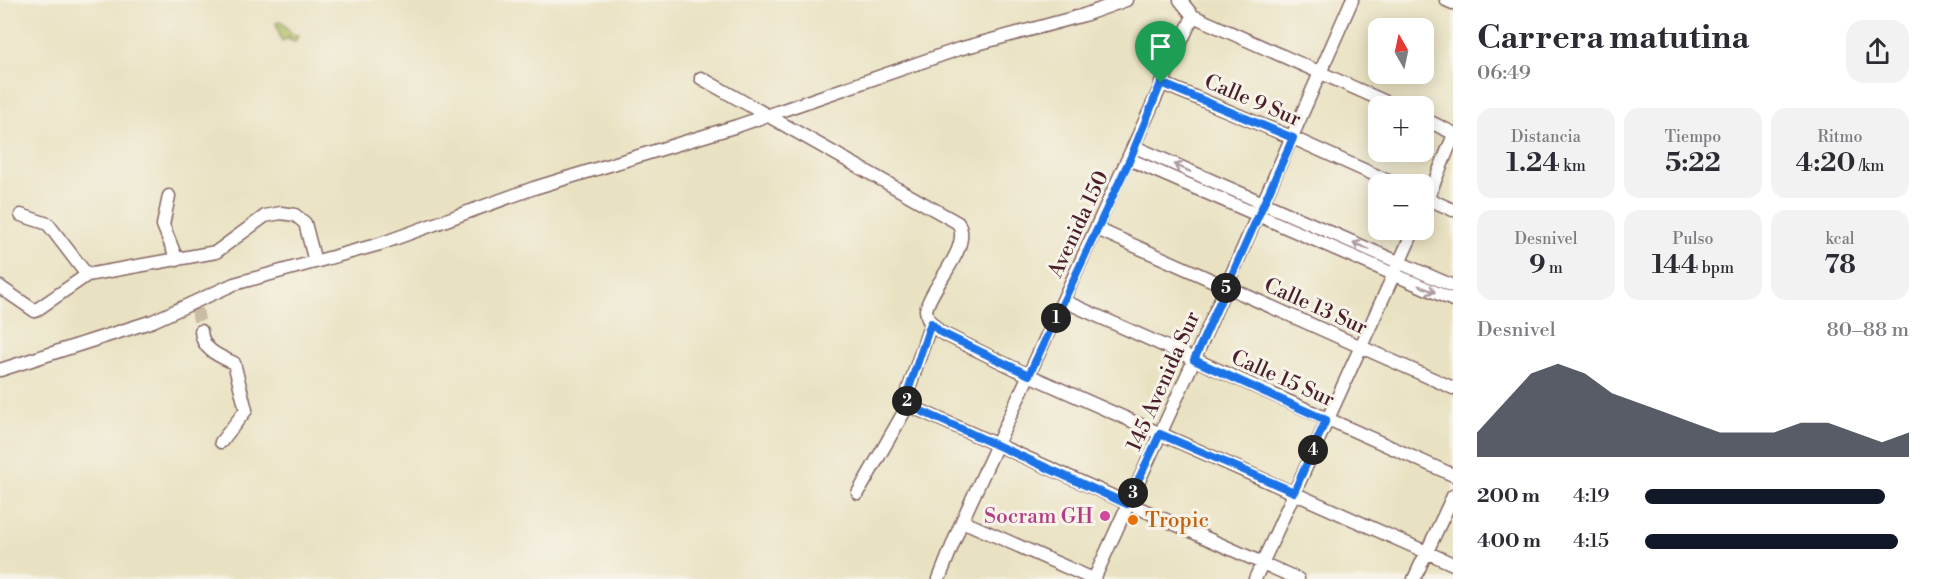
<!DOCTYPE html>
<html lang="es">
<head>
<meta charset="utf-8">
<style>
  body { margin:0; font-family:"Libre Bodoni",serif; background:#f2f2f3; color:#2b2b33; height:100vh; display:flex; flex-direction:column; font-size:22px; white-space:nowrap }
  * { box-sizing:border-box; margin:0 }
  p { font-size:20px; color:#7c7c81 }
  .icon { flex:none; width:33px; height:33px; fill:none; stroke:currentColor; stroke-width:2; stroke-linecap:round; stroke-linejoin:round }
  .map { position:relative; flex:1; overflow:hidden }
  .side { display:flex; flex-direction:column; background:#fff; width:480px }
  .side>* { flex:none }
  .needle { width:39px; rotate:351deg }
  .controls { position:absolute; left:1368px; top:18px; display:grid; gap:12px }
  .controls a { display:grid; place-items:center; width:66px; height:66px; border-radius:12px; background:#fff; box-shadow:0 3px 15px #0003; font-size:30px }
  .pin { position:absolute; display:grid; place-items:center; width:51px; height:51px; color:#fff; margin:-62px -26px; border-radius:50% 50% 50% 0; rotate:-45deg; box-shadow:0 0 6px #0007 }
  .pin .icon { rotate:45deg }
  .km { position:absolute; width:30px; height:30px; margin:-15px; border-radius:50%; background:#222; color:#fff; font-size:16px; line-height:30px; text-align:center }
  .round { display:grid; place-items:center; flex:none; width:63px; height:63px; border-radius:18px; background:#f2f2f3 }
  .head { display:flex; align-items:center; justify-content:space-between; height:102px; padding:0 24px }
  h1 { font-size:33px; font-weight:700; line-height:45px }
  .metrics { display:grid; grid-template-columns:repeat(3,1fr); gap:9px; height:102px; padding:6px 24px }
  .metrics div { display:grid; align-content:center; border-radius:15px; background:#f2f2f3; text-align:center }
  .metrics b { font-size:26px; font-weight:700 }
  .metrics small { font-size:16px; font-weight:400 }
  .metrics p { font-size:16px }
  .chart { height:168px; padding:12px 24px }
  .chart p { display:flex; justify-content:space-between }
  .chart svg { width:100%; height:108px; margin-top:6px; fill:#111827; opacity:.7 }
  ul { padding:0 24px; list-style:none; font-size:20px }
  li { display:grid; grid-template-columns:96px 72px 1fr; align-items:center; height:45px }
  li i { height:15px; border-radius:8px; background:#111827 }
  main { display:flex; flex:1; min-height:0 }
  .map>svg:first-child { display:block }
  .green { fill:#adbf62; stroke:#7c6f46; stroke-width:1.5 }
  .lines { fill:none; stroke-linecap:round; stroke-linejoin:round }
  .minor-tunnel { stroke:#c9bba4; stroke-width:12; stroke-dasharray:12 6; stroke-linecap:butt }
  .minor-casing { stroke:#826360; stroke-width:15 }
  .minor { stroke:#fff; stroke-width:12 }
  .oneway { stroke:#ae9aa0 }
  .route-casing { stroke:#fff; stroke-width:12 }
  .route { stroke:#1a73e8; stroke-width:8 }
  .hotel-dot { fill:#d1479c; stroke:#f7f3e8; stroke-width:2 }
  .food-dot { fill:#e8710a; stroke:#f7f3e8; stroke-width:2 }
  .labels { text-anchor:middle; stroke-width:6; stroke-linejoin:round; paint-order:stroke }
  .street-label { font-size:21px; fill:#4a1f2b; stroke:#f7f3e8 }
  .hotel-label { font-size:21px; fill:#b23c85; stroke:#f7f3e8; text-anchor:end }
  .food-label { font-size:21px; fill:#c56008; stroke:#f7f3e8; text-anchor:start }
</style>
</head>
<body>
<main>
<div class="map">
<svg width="1453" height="579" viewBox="0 0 1453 579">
  <rect width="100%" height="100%" fill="#f7f3e8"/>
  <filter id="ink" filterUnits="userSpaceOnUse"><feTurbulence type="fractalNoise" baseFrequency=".0167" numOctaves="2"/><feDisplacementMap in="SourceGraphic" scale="12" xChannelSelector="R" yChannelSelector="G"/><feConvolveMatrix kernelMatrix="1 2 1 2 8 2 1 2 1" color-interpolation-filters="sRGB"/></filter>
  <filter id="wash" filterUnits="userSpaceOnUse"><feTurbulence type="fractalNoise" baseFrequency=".008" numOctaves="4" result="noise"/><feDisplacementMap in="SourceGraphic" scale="24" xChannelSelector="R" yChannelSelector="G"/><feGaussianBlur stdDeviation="1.35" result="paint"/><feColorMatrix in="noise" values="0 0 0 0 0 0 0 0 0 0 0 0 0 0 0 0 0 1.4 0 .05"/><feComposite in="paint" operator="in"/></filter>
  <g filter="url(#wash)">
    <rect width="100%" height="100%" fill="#e9e2c2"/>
    <path class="green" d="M281 21 292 34 298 35 295 42 289 40V37L282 42 276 23Z"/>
  </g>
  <g filter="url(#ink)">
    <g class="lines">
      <path class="minor-tunnel" d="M197 309 201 331"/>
      <defs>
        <path id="minor" d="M1180 0 1193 16 1395 106
          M1446 0 1453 3
          M701 78 958 223C973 247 931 285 926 310L928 319 940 332 1024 373 1453 564
          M1161 83 1293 138 1395 184
          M1424 119 1453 133
          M1135 147 1453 286
          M1129 159 1453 300
          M169 196 163 225 177 260
          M1424 197 1453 210
          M1424 207 1453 137
          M21 215 48 224 87 275
          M1097 229 1453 388
          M0 287 35 311 87 275 216 252 265 216 281 213 295 215 305 223 315 262
          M1064 301 1453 475
          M201 331C202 350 219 356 234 363L246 410 221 442
          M0 370 153 321 234 284 380 244 534 188 737 126 959 49 1084 15 1126 0
          M908 405 1298 579
          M858 493 908 405 906 397 931 323
          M962 521 1093 579
          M939 579 962 521 1193 16
          M1094 579 1194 360 1352 0
          M1255 579 1414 230
          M1414 579 1453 496"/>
      </defs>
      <use href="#minor" class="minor-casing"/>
      <use href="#minor" class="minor"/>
    </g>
    <defs><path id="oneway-shaft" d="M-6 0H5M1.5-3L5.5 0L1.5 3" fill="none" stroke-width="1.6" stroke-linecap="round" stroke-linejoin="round" transform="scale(1.5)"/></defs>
    <g class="oneway">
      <use href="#oneway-shaft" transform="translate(1182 168) rotate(-156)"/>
      <use href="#oneway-shaft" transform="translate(1361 246) rotate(-157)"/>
      <use href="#oneway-shaft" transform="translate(1427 289) rotate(23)"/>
    </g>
  </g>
  <g class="lines" filter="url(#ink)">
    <defs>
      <path id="route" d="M1161 83 1293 138 1194 360 1326 420 1294 492 1160 434 1127 504 908 405 906 397 931 323 940 332 1029 375 1130 159Z"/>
    </defs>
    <use href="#route" class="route-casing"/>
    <use href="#route" class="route"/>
  </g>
  <circle class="hotel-dot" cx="1105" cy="516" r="6"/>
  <circle class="food-dot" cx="1133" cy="520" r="6"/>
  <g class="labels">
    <g class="street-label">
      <text transform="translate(1253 100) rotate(23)" y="7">Calle 9 Sur</text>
      <text transform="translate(1078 224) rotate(-65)" y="7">Avenida 150</text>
      <text transform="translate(1316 306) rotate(24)" y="7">Calle 13 Sur</text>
      <text transform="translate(1283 378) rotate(24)" y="7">Calle 15 Sur</text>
      <text transform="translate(1163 381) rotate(-66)" y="7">145 Avenida Sur</text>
    </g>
    <g class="hotel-label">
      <text x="1093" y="523">Socram GH</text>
    </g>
    <g class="food-label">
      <text x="1145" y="527">Tropic</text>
    </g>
  </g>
</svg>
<div class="controls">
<a><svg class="needle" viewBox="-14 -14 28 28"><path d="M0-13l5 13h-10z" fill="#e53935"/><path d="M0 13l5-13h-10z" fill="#7c7c81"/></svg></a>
<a>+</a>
<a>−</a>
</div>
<div class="pin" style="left:1161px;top:83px;background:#1e9e55"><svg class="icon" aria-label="arrive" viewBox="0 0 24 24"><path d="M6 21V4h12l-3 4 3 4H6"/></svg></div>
<b class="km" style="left:1056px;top:318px">1</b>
<b class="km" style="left:907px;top:401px">2</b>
<b class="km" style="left:1133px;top:493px">3</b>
<b class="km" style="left:1313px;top:450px">4</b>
<b class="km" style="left:1226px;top:288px">5</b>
</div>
<section class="side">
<div class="head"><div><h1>Carrera matutina</h1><p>06:49</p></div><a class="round"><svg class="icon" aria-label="share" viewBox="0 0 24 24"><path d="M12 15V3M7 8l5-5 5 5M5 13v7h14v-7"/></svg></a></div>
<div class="metrics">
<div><p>Distancia</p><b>1.24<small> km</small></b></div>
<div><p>Tiempo</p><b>5:22</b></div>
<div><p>Ritmo</p><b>4:20<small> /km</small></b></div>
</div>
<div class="metrics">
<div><p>Desnivel</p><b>9<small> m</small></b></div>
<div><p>Pulso</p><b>144<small> bpm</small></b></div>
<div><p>kcal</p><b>78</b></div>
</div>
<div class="chart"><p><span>Desnivel</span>80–88 m</p>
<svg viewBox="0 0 160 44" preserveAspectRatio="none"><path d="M0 44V34L10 22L20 10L30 6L40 10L50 18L60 22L70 26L80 30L90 34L100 34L110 34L120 30L130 30L140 34L150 38L160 34V44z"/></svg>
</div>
<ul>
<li><b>200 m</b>4:19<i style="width:91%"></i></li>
<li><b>400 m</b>4:15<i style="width:96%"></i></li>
</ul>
</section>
</main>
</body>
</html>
